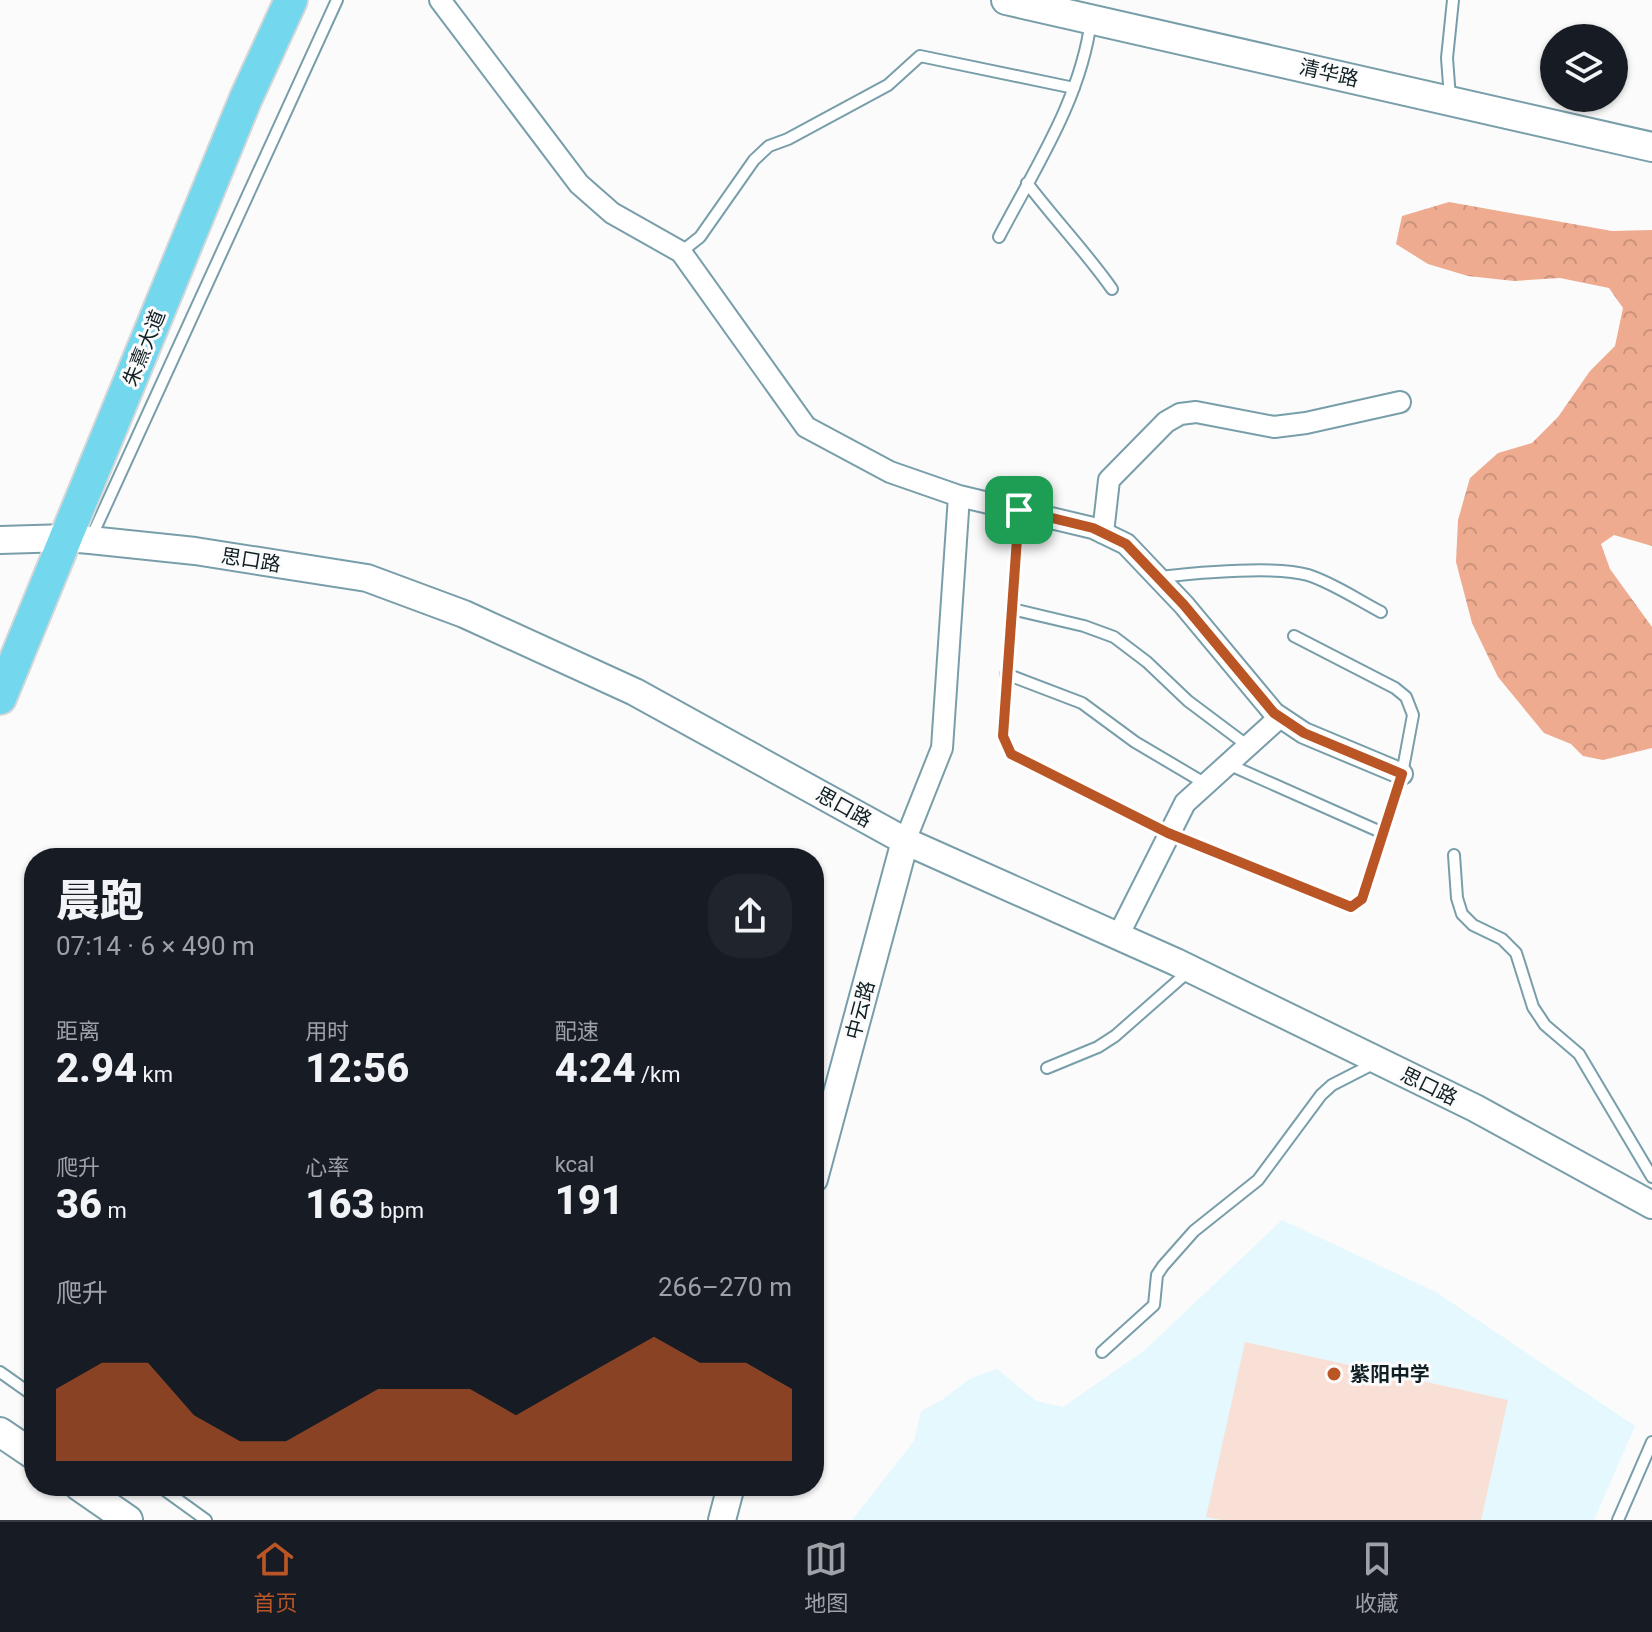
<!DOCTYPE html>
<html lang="zh">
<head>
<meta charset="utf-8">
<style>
  body { margin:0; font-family:Roboto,"Noto Sans SC",sans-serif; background:#20242c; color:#f1f3f6; height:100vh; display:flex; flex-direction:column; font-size:30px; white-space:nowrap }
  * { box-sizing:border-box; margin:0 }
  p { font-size:26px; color:#9ea1a6 }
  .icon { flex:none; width:44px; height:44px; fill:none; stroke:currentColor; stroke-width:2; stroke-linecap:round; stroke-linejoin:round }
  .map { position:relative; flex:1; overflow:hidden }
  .sheet { position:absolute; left:24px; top:848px; width:800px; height:648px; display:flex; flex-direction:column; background:#171b24; border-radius:32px; box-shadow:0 2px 6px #0004 }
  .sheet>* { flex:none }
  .fabs { position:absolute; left:1540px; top:24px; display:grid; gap:16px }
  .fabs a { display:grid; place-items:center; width:88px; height:88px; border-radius:50%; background:#171b24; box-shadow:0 2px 6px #0004; font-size:40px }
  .pin { position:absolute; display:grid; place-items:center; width:68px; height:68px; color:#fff; margin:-34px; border-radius:16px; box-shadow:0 4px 12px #0006 }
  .round { display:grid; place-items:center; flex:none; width:84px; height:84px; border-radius:32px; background:#20242c }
  .summary { display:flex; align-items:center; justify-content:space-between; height:136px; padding:0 32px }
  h1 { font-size:44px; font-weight:800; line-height:60px }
  .stats { display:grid; grid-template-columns:repeat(3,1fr); gap:12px; height:136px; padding:8px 32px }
  .stats div { display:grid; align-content:center }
  .stats b { font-size:40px; font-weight:800 }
  .stats small { font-size:22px; font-weight:400 }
  .stats p { font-size:22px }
  .chart { height:224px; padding:16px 32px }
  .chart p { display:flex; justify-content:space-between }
  .chart svg { width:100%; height:144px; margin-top:8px; fill:#ba5525; opacity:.7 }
  .menu { display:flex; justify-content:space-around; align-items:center; height:112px; border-top:2px solid #363941; background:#171b24; font-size:22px; color:#9ea1a6 }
  .menu a { display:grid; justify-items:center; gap:4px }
  .menu .selected { color:#ba5525 }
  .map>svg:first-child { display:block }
  .built { fill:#e4f8fe }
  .forest { fill:url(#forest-crowns) }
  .pitch { fill:#f9e0d6 }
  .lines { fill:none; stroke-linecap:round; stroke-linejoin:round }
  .service-casing { stroke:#789eaa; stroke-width:14 }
  .minor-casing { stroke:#789eaa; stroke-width:24 }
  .tertiary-casing { stroke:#789eaa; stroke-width:30 }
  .secondary-casing { stroke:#789eaa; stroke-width:32 }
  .primary-casing { stroke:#d4d7d8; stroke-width:36 }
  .service { stroke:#fff; stroke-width:10 }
  .minor { stroke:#fff; stroke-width:20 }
  .tertiary { stroke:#fff; stroke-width:26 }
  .secondary { stroke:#fff; stroke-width:28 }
  .primary { stroke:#73d7ed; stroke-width:32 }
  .route-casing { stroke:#fff; stroke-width:16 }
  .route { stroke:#ba5525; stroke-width:10 }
  .poi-dot { fill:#ba5525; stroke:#fbfbfb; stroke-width:3 }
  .labels { text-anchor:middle; stroke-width:6; stroke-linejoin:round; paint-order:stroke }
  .street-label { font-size:20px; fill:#101f24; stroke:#fbfbfb }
  .poi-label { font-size:20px; font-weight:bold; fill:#101f24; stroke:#fbfbfb; text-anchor:start }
</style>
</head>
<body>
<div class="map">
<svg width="1652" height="1520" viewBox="0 0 1652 1520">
  <defs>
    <pattern id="forest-crowns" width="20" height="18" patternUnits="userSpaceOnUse" patternTransform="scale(2)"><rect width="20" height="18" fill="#eeab90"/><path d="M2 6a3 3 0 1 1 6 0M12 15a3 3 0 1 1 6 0" fill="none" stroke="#cb937c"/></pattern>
  </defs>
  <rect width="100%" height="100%" fill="#fbfbfb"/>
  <path class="built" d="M1282 1220 1436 1292 1635 1426 1594 1520H852L914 1441 921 1411 942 1400 971 1378 997 1369 1036 1401 1063 1407 1145 1350Z"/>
  <path class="forest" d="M1449 202 1612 231 1652 230V546L1614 535 1601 544 1610 569 1652 627V748L1603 760 1583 756 1571 744 1544 733 1498 677 1472 623 1456 562 1458 520 1470 478 1498 453 1532 443 1558 417 1590 371 1615 346 1623 308 1609 288 1560 278 1514 281 1468 276 1428 264 1396 244 1402 216Z"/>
  <path class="pitch" d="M1245 1342 1508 1400 1481 1520H1221L1206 1517Z"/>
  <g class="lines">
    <defs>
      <path id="service" d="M1450 98 1447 58 1453 0
        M1027 183C1055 220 1086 252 1112 289
        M999 237C1035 168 1081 99 1091 20
        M681 252 700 237 754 160 769 146 788 139 888 85 920 56 1074 88
        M1019 510 1003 736 1011 754 1168 833 1351 907 1362 899 1402 774 1413 715 1406 697 1395 688 1294 636
        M91 538 337 0
        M1159 577C1196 573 1274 565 1308 575 1333 583 1358 600 1381 612
        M1012 609 1084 626 1114 637 1147 662 1188 701 1248 746
        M1006 674 1082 703 1135 742 1206 784
        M1230 765 1383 833
        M1454 855 1457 898 1462 914 1473 925 1502 939 1516 953 1533 1007 1545 1025 1579 1054 1652 1177
        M1047 1068 1098 1047 1115 1036 1189 971
        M1102 1352 1154 1305 1157 1275 1163 1266 1194 1231 1258 1180 1321 1095 1332 1085 1373 1064
        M0 1372 34 1396
        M159 1486 206 1520
        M1618 1520 1652 1442"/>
      <path id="minor" d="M440 0 579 184 612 213 681 252 806 427 890 472 959 496 942 748 905 841
        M959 496 1093 528 1126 544 1184 605 1274 713 1304 733 1402 774
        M1103 533 1109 480 1166 422 1180 414 1196 412 1274 427 1306 423 1400 402
        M1118 936 1185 803 1280 717"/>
      <path id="tertiary" d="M0 540 67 538 90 540 195 551 367 578 464 614 635 692 905 841 1176 962 1475 1108 1652 1205
        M814 1179 905 841
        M722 1520 731 1486"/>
      <path id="secondary" d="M1006 0 1652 147
        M0 1432 34 1455
        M79 1486 128 1520"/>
      <path id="primary" d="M0 698 246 98 291 0"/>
    </defs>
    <use href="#service" class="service-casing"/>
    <use href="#minor" class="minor-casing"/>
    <use href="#tertiary" class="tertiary-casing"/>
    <use href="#secondary" class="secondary-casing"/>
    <use href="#primary" class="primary-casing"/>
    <use href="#service" class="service"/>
    <use href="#minor" class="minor"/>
    <use href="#tertiary" class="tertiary"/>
    <use href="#secondary" class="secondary"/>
    <use href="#primary" class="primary"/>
  </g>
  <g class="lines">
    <defs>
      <path id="route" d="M1019 510 1093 528 1126 544 1184 605 1274 713 1304 733 1402 774 1362 899 1351 907 1168 833 1011 754 1003 736Z"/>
    </defs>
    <use href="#route" class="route-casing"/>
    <use href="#route" class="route"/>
  </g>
  <circle class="poi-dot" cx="1334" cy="1374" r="8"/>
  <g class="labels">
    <g class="street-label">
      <text transform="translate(1329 73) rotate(13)" y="7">清华路</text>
      <text transform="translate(144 348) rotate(-68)" y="7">朱熹大道</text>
      <text transform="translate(251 560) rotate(9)" y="7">思口路</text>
      <text transform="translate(844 807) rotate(29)" y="7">思口路</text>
      <text transform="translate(860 1010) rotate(-75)" y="7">中云路</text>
      <text transform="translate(1429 1086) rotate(26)" y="7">思口路</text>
    </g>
    <g class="poi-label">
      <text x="1350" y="1381">紫阳中学</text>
    </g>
  </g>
</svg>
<div class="fabs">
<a><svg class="icon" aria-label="layers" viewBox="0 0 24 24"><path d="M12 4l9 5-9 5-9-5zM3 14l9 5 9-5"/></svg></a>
</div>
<div class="pin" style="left:1019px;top:510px;background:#1e9e55"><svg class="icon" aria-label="arrive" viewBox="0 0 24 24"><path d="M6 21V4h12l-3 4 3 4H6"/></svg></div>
<section class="sheet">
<div class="summary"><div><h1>晨跑</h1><p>07:14 · 6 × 490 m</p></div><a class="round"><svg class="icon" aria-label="share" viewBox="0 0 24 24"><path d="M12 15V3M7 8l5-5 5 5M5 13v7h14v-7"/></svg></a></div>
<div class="stats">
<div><p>距离</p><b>2.94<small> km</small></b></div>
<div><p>用时</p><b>12:56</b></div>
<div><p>配速</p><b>4:24<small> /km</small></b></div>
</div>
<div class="stats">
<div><p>爬升</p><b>36<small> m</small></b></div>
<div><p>心率</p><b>163<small> bpm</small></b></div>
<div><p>kcal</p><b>191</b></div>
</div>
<div class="chart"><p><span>爬升</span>266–270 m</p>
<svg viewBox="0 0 160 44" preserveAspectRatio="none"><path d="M0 44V22L10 14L20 14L30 30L40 38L50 38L60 30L70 22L80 22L90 22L100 30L110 22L120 14L130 6L140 14L150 14L160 22V44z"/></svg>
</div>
</section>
</div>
<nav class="menu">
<a class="selected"><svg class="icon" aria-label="home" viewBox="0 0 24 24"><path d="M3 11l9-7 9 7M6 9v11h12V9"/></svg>首页</a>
<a><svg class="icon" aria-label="map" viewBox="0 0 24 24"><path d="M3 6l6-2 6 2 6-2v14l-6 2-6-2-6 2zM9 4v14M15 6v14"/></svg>地图</a>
<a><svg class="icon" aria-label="saved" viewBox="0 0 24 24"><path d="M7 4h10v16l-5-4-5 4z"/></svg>收藏</a>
</nav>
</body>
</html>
